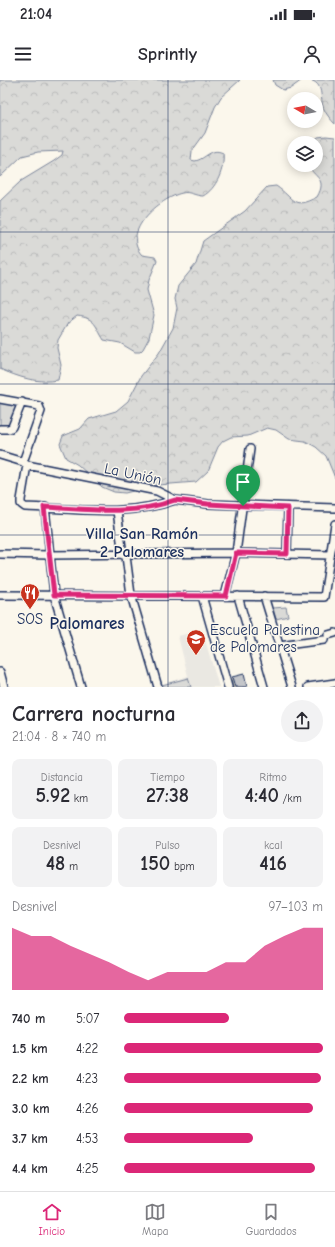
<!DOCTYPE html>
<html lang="es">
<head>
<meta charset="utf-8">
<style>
  body { margin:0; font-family:"Comic Neue",sans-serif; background:#f2f2f3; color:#2b2b33; height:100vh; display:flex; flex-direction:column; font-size:15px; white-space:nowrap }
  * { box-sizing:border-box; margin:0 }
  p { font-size:13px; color:#7c7c81 }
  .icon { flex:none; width:22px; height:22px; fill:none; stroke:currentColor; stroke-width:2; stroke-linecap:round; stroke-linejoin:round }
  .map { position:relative; height:607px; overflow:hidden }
  .drawer { display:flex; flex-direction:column; background:#fff; flex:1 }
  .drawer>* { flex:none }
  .needle { width:26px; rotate:280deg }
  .tools { position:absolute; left:287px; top:12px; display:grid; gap:8px }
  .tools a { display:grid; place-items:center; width:36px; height:36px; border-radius:50%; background:#fff; box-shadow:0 2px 10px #0003; font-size:20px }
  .pin { position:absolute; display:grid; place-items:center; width:34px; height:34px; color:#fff; margin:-41px -17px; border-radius:50% 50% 50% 0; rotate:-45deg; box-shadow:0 0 4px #0007 }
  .pin .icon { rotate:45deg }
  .round { display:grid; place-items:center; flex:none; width:42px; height:42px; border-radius:21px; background:#f2f2f3 }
  .headline { display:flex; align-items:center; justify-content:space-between; height:68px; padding:0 12px }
  h1 { font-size:22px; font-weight:700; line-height:30px }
  .stats { display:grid; grid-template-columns:repeat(3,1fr); gap:6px; height:68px; padding:4px 12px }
  .stats div { display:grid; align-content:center; border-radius:8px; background:#f2f2f3; text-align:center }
  .stats b { font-size:20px; font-weight:700 }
  .stats small { font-size:11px; font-weight:400 }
  .stats p { font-size:11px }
  .chart { height:112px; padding:8px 12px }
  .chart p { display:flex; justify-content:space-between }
  .chart svg { width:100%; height:72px; margin-top:4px; fill:#db2777; opacity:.7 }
  ul { padding:0 12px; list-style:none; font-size:13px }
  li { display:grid; grid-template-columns:64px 48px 1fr; align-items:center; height:30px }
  li i { height:10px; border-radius:5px; background:#db2777 }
  .status { display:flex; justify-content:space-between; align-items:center; height:28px; padding:0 20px; background:#fff; direction:ltr }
  .status svg { height:11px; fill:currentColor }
  header { display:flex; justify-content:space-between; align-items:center; height:52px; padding:0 12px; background:#fff; font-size:18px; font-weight:700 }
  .tab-bar { display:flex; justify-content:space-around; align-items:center; height:56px; border-top:1px solid #e1e1e2; background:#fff; font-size:11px; color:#7c7c81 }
  .tab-bar a { display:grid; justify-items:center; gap:2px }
  .tab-bar .selected { color:#db2777 }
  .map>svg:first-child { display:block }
  .built { fill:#eae8e2 }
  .green { fill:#dadad7; stroke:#7a849a }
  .forest { fill:url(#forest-crowns); stroke:#7a849a }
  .building { fill:#c3c5c9; stroke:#1b2f5e; filter:url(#shadow) }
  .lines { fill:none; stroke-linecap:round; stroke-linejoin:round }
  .minor-casing { stroke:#1b2f5e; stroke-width:10 }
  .minor { stroke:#fbf7ec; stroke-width:7 }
  .route-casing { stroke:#fff; stroke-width:8 }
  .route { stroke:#db2777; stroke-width:5 }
  .grid { fill:none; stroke:#1b2f5e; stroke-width:1; stroke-opacity:0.55 }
  .labels { text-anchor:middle; stroke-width:3; stroke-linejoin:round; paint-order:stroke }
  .street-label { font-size:15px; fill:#1b2f5e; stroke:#fbf7ec }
  .poi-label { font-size:15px; fill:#1b2f5e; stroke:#fbf7ec }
  .neighbourhood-label { font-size:16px; font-weight:bold; fill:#1b2f5e; stroke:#fbf7ec }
  .quarter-label { font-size:17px; font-weight:bold; fill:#1b2f5e; stroke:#fbf7ec }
</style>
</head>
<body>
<div class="status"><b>21:04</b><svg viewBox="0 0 49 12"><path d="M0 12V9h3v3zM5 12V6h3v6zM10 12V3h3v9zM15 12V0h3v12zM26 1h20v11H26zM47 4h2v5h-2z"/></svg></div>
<header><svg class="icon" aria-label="menu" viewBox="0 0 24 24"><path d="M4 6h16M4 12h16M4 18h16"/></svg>Sprintly<svg class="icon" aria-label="person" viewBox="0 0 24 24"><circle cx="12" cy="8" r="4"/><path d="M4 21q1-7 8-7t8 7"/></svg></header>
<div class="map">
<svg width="335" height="607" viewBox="0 0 335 607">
  <defs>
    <pattern id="forest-crowns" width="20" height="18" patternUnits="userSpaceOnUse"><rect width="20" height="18" fill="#dadad7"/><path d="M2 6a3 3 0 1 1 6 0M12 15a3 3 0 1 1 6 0" fill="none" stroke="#babbbb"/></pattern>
    <filter id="shadow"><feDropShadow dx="-2" dy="2" stdDeviation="0" flood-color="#0004"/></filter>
  </defs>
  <rect width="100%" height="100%" fill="#fbf7ec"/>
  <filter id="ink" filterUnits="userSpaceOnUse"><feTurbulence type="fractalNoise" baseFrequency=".025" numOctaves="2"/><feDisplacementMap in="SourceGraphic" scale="8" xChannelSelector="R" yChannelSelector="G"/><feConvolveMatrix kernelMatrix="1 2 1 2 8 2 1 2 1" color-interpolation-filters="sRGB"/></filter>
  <g filter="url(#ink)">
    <path class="built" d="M202 550 219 607H160L159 605 188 596 178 556Z"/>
    <path class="green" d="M0 323 19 326 11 347H0Z
      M286 527 288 536 276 539 273 528Z
      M188 598 191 607H163L162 605Z"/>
    <path class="forest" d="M0 0H240L221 17 215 27 205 53 192 71 191 80 195 81C206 79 211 67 223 73 225 89 216 109 203 116 195 116 190 111 182 113 160 118 120 152 142 175L155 177 157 181 149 200 147 210 154 235 149 258 143 269 140 272H135L120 263 104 260C95 246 96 238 77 236L68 243 58 260 57 268 61 285 58 300C38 304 18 297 0 289V121L21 101 54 81 62 75 63 71 38 72 22 76 0 97Z
      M273 0H302L291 8 283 10 275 5Z
      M309 0H335V44C331 40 326 34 324 29 319 18 325 3 309 0Z
      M326 56 335 57V398L326 376 316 367 305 361 289 359 276 350 267 348 248 356 231 357 223 361 218 367 208 391 196 402 158 405 125 413 114 412 102 407 78 385 66 378 60 364 63 356 80 349 89 339 116 331 128 321 141 296 159 273 173 248 177 228 175 219 178 206 196 184 203 161 245 131 267 107 276 106C295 119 292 130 317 117 328 98 314 98 308 85H316V63H311L318 57Z"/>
    <path class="building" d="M244 594 247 607H235L232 597Z"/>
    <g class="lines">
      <defs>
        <path id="minor" d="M0 319 39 326 41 331 23 382
          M0 349H9L12 347 22 322
          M0 375 23 382 27 385 157 411 175 420 208 424 335 428
          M27 385 21 420V424L25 427C75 429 127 437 175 420
          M45 427 54 515 81 607
          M117 431 123 475
          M0 474 49 475 236 473 330 475
          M287 474 288 428
          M126 476 131 515 158 607
          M0 515 324 517 335 444
          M202 516 228 607
          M225 516 236 473 250 369
          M238 516 264 607
          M264 516 292 607
          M328 555 335 553
          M279 566 324 560
          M0 592 4 607
          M308 607 335 603"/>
      </defs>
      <use href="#minor" class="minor-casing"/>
      <use href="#minor" class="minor"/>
    </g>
  </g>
  <g class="lines" filter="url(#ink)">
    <defs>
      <path id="route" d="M175 420 208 424 288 428 287 474 236 473 226 516 54 515 44 427C89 429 132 436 175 420Z"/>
    </defs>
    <use href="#route" class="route-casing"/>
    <use href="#route" class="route"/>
  </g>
  <path class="grid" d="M168 0V607M0 152H335M0 304H335M0 455H335"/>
  <defs>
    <symbol id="restaurant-pin" viewBox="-11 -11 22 30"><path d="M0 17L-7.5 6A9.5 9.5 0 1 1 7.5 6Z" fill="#c8321e" stroke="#fbf7ec"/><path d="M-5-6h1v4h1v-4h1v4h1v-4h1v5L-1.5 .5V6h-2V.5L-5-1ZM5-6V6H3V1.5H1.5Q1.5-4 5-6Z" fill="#fff"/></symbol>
    <symbol id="school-pin" viewBox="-11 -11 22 30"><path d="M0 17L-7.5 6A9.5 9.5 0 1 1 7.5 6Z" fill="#c8321e" stroke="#fbf7ec"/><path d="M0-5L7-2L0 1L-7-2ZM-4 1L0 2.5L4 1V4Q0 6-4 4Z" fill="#fff"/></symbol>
  </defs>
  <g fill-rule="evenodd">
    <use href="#restaurant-pin" x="19" y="502" width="22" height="30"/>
    <use href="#school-pin" x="185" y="548" width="22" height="30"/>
  </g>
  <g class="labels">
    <g class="street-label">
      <text transform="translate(133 394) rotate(12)" y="5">La Unión</text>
    </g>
    <g class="poi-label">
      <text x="30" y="544">SOS</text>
      <text x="210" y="555" text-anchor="start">Escuela Palestina<tspan x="210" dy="17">de Palomares</tspan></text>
    </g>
    <g class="neighbourhood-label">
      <text x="142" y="459">Villa San Ramón<tspan x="142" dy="18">2 Palomares</tspan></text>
    </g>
    <g class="quarter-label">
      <text x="87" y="549">Palomares</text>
    </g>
  </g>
</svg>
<div class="tools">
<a><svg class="needle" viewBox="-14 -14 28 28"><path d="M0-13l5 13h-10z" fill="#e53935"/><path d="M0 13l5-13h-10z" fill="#7c7c81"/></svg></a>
<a><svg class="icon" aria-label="layers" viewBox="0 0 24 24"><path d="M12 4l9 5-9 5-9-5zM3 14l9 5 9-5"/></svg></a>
</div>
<div class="pin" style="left:243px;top:426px;background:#1e9e55"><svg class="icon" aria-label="arrive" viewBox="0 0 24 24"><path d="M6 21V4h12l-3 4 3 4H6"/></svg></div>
</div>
<section class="drawer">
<div class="headline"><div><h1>Carrera nocturna</h1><p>21:04 · 8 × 740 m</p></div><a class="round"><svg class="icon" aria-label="share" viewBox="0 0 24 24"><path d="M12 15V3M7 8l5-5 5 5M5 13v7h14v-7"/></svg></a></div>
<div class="stats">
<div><p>Distancia</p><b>5.92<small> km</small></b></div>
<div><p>Tiempo</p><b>27:38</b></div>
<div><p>Ritmo</p><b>4:40<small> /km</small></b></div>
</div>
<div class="stats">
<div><p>Desnivel</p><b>48<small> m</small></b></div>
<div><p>Pulso</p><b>150<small> bpm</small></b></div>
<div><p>kcal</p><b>416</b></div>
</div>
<div class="chart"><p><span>Desnivel</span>97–103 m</p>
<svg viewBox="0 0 160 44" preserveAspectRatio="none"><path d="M0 44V6L10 11L20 11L30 17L40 22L50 27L60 33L70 38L80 33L90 33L100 33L110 27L120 27L130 17L140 11L150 6L160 6V44z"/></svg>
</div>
<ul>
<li><b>740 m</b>5:07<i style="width:53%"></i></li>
<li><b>1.5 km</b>4:22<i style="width:100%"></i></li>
<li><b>2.2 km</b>4:23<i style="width:99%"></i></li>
<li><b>3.0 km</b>4:26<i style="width:95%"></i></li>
<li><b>3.7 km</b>4:53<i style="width:65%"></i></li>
<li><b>4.4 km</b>4:25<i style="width:96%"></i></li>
</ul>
</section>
<nav class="tab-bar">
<a class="selected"><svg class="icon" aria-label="home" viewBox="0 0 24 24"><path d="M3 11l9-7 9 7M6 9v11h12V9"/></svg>Inicio</a>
<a><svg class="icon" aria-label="map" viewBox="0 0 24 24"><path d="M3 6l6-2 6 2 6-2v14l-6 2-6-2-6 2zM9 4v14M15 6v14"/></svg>Mapa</a>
<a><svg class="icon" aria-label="saved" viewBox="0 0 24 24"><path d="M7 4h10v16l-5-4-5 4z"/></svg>Guardados</a>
</nav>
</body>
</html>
